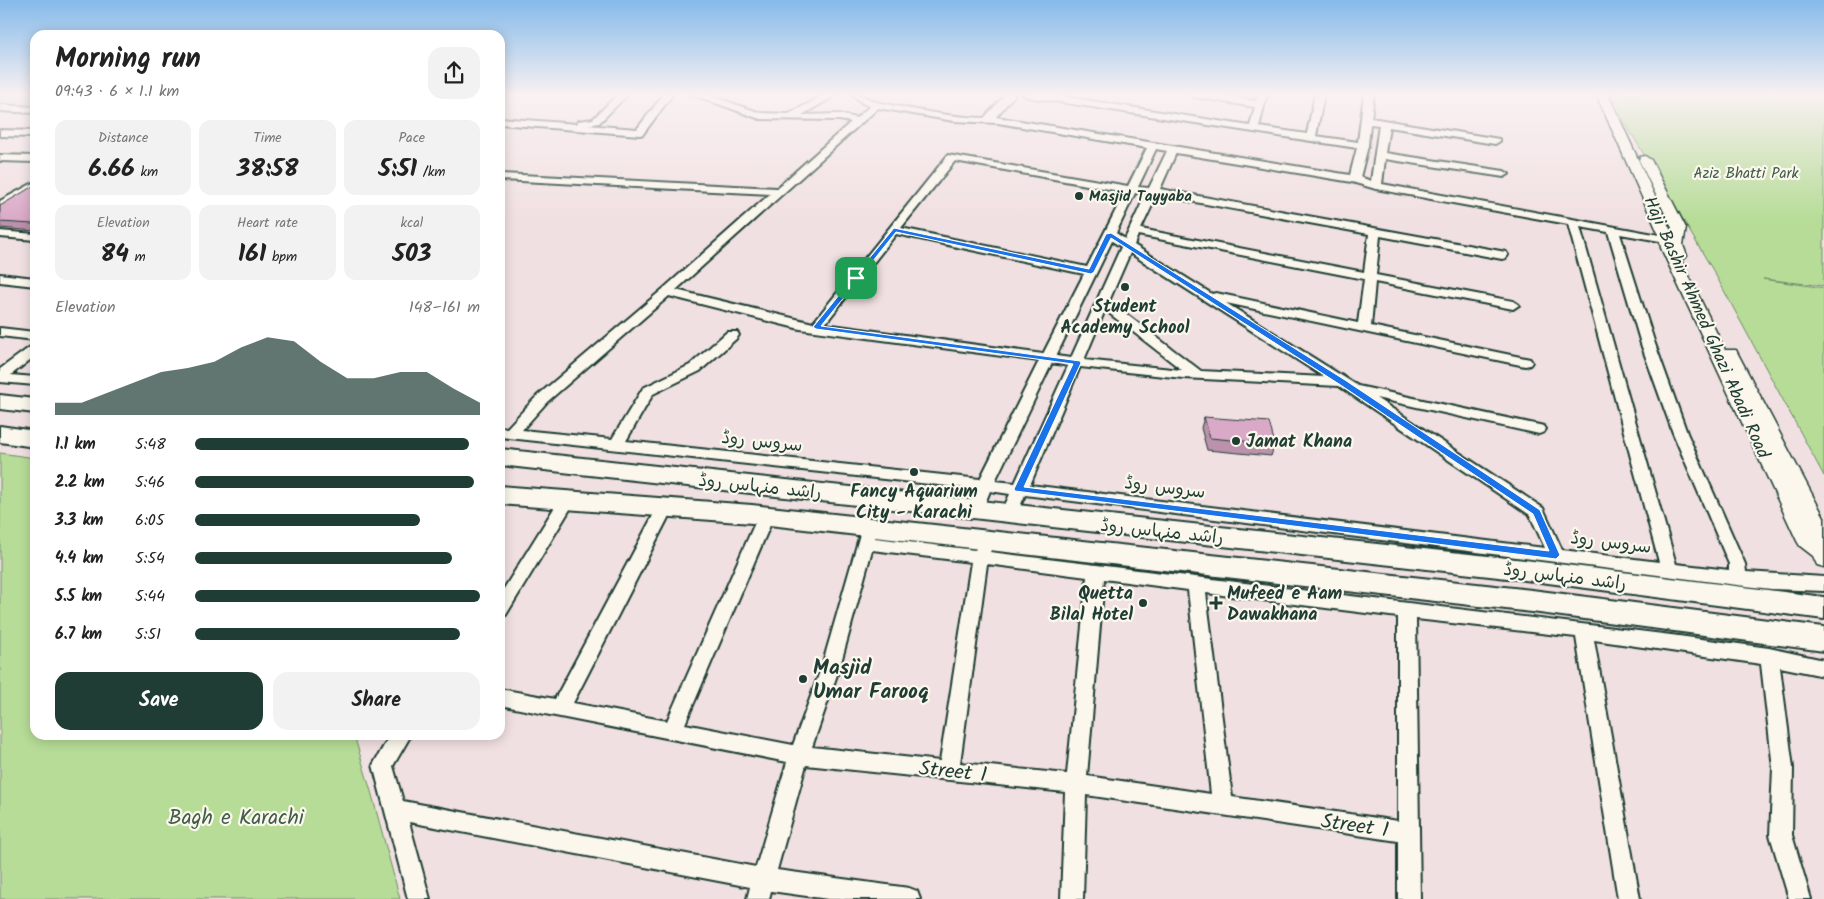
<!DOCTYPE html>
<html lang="en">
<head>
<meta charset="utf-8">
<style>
  body { margin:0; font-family:Kalam,"Playpen Sans Arabic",sans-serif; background:#f2f2f2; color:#222; height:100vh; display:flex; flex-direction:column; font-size:19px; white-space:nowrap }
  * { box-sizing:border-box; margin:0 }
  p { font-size:16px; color:#767676 }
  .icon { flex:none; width:28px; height:28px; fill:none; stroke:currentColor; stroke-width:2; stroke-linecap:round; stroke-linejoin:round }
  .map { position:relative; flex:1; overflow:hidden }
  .panel { position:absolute; left:30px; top:30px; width:475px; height:710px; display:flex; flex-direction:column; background:#fff; border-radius:15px; box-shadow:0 2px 12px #0003 }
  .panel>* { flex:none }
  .pin { position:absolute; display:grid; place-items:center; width:42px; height:42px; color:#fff; margin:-21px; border-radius:10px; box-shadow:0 2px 8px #0006 }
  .round { display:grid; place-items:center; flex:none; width:52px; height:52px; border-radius:15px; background:#f2f2f2 }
  .summary { display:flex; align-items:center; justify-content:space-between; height:85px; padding:0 25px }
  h1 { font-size:28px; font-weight:700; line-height:38px }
  .metrics { display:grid; grid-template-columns:repeat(3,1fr); gap:8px; height:85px; padding:5px 25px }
  .metrics div { display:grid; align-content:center; border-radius:12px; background:#f2f2f2; text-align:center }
  .metrics b { font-size:25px; font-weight:700 }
  .metrics small { font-size:14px; font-weight:400 }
  .metrics p { font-size:14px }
  .chart { height:140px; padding:10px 25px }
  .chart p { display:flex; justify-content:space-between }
  .chart svg { width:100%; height:90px; margin-top:5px; fill:#1f3d34; opacity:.7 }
  .cta { display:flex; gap:10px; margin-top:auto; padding:10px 25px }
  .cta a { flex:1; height:58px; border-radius:15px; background:#1f3d34; color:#fff; font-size:20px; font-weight:700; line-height:58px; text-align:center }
  .cta a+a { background:#f2f2f2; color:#222 }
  ul { padding:0 25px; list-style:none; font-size:16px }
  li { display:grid; grid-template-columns:80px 60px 1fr; align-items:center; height:38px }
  li i { height:12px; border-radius:6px; background:#1f3d34 }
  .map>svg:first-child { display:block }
  .green { fill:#b6dc97; stroke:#6a8c66 }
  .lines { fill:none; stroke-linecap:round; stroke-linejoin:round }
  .minor-casing { stroke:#1f3d34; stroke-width:4 }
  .tertiary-casing { stroke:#1f3d34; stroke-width:3 }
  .primary-casing { stroke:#1f3d34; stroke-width:4 }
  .minor { fill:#fbf7ec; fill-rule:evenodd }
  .tertiary { fill:#fbf7ec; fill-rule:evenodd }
  .primary { fill:#fbf7ec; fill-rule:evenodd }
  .wall { fill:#bb91ab; stroke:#1f3d34 }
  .building { fill:#daa9c7; stroke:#1f3d34 }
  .route { fill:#1a73e8; stroke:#fff; fill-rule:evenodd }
  .poi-dot { fill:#1f3d34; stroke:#fbf7ec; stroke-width:2 }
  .labels { text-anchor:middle; stroke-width:4.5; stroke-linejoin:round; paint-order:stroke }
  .far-park-label { font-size:15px; fill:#3d5d48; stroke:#fbf7ec }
  .far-poi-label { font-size:15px; font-weight:bold; fill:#1f3d34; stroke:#fbf7ec; text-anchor:start }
  .poi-label { font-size:18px; font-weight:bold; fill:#1f3d34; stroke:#fbf7ec }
  .street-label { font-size:18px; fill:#1f3d34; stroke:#fbf7ec }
  .near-poi-label { font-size:21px; font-weight:bold; fill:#1f3d34; stroke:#fbf7ec; text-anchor:start }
  .near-street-label { font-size:21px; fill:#1f3d34; stroke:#fbf7ec }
  .near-park-label { font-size:21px; fill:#3d5d48; stroke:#fbf7ec }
</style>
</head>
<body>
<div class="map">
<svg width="1824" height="899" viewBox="0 0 1824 899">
  <rect width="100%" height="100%" fill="#f1e0e1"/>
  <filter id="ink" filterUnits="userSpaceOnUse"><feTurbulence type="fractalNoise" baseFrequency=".02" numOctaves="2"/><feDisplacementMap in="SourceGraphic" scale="10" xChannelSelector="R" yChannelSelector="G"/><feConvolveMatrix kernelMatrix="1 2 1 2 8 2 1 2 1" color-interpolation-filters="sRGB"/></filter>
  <g filter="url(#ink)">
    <path class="green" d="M0 94H35V108L0 106Z
      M1608 94H1824V286L1763 279 1824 288V476L1714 272Z
      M0 453 35 458V735H354L372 795 400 899H0Z"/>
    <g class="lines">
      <defs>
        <path id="minor" d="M618 94H628L599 123 588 125 637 129 664 94H673L643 134 640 135 500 124V118L577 124 578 121 593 119Z
          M691 94H705L761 113 789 114 826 94H838L802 115 839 114 856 118 870 106 862 103 852 94C863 94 869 101 881 103 915 110 950 117 984 118L1006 94H1015L996 117 1350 175 1357 148 1027 97 1023 94H1047L1250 126 1255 107 1194 97 1190 94H1213L1256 101 1258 94H1267L1259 127 1307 134 1315 94H1324L1316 136 1358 142 1364 94H1374L1371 118 1499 139 1500 141 1495 144 1389 127 1385 153 1504 171 1509 174 1504 177 1385 159 1382 184 1681 239 1683 241 1677 244 1620 234 1655 344 1687 433 1745 564 1746 572 1824 577V591L1771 589 1737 585 1025 495 1015 518 1009 520 1003 518 1001 514 1010 494 990 491 981 513 975 515 969 513 967 509 975 489 500 437V427L507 428 537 396 663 289 770 194 500 180V174L777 188 851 122 839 120 760 119ZM878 108 954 121 998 123 1147 148 1128 186 948 155 813 323 676 290ZM1370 124 1379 125 1371 181 1360 177 1368 146ZM1156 149 1167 151 1149 188 1138 187ZM1176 153 1352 182 1376 189 1568 224 1659 562 1562 550 1543 508 1376 398 1539 434 1544 432 1546 429 1544 426 1358 386 1226 303 1525 366 1530 365 1532 362 1530 359 1371 326 1375 282 1513 309 1519 305 1513 301 1376 275 1380 236 1502 259 1506 258 1508 255 1506 252 1160 189ZM955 161 1125 192 1087 267 901 228ZM1135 193 1146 194 1125 239 1116 233ZM1157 195 1369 234 1364 272 1141 229ZM1580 227 1608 232 1641 344 1673 433 1729 564V570L1676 564ZM896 234 1084 274 1043 354 825 324ZM1138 235 1364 279 1358 323 1216 293 1212 294 1134 245ZM1112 241 1121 247 1071 358 1056 356ZM1130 253 1324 377 1201 371 1109 301ZM669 296 800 329 1039 361 980 479 626 441 653 394 700 371 737 338 739 335 737 332H727L690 365 643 388 612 439 522 430 547 402ZM1105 310 1182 370 1084 360ZM1052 363 1068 366 1015 483 995 481ZM1080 367 1183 378 1339 386 1530 515 1545 548 1030 485Z
          M0 105 35 107V113L0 111Z
          M0 130 35 131V137L0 136Z
          M0 155 35 156V162L0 161Z
          M35 182V190L0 209V201Z
          M0 231 35 234V240L0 237Z
          M0 274 35 278V286L0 282Z
          M0 328 35 332V340L0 336Z
          M35 346V356L11 375 35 377V385L0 382V369L30 347Z
          M567 495 573 497 575 501 506 615 500 617V595L561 497Z
          M665 502 671 504 673 508 573 703 667 721 758 516 760 512 766 510 772 512 774 516 685 724 793 745 822 666 860 534 862 530 868 528 874 530 876 534 875 538 975 550 978 544 984 542 990 544 992 548 990 552 1671 635 1769 648 1824 660V676L1780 667 1793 768 1792 835 1811 899H1789L1770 835 1773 768 1761 664 1594 640 1640 899H1618L1576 637 1416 619 1420 899H1398V841L1086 795 1083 899H1061L1065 792 806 765 777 870 909 888 917 891 920 899H828L771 891 769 899H747L750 887 409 822 430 899H408L373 765 390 735H411L393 766 403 801 756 867 787 762 500 705V689L555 699 657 508 659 504ZM872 550 971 562 940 761 812 747 840 666ZM987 564 1087 577 1067 774 960 763ZM1104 579 1188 590 1211 794 1087 776ZM1206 593 1398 617V821L1232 797Z"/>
        <path id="tertiary" d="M1596 94H1608L1671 231 1672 228 1639 160 1640 157 1645 156 1651 160 1686 228 1683 245 1687 256 1681 260 1725 350H1736L1738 354 1824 517V567L1817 565 1813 556 1800 546 1797 541 1661 248 1659 235Z"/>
        <path id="primary" d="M0 395 35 399V413L0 409Z
          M0 426 35 431V447L0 442Z
          M500 449 1525 560 1824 597V619L1525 580 500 465Z
          M500 486 752 505 1532 590 1824 627V651L1532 612 752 523 500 504Z"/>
      </defs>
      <use href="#minor" class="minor-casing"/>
      <use href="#tertiary" class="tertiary-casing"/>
      <use href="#primary" class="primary-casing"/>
      <use href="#minor" class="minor"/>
      <use href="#tertiary" class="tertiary"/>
      <use href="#primary" class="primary"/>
    </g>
    <path class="wall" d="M35 185V231L0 228V206Z
      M1204 417 1275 444 1271 456 1207 450 1201 428Z"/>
    <path class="building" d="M35 185V222L33 224 0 222V206Z
      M1204 417 1269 422 1275 444 1210 438Z"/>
  </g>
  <linearGradient id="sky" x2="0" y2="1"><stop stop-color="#85baea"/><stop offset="0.43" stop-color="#f9f1f2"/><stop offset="1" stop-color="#f9f1f2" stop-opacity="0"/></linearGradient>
  <rect width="1824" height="220" fill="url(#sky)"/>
  <path class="route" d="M894 228 1089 269 1106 234 1111 233 1345 380 1540 510 1560 555 1556 559 1015 491 1014 489 1073 364 816 329 813 327ZM896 232 1091 274 1094 272 1111 238 1339 384 1533 514 1549 551 1024 487 1081 363 1080 361 821 326Z"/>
  <g class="poi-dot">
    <circle cx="1079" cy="196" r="5"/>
    <circle cx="1125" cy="287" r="5"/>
    <circle cx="1236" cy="441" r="5"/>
    <circle cx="914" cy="472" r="5"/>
    <circle cx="1143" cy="603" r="5"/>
    <path d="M1213.5 595.5h5v5h5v5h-5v5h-5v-5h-5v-5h5z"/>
    <circle cx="803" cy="679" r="5"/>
  </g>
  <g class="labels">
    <g class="far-park-label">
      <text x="1746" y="178">Aziz Bhatti Park</text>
    </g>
    <g class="far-poi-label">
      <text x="1089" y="201">Masjid Tayyaba</text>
    </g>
    <g class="poi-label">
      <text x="1125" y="312">Student<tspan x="1125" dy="21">Academy School</tspan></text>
      <text x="1246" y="447" text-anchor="start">Jamat Khana</text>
      <text x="914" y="497">Fancy Aquarium<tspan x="914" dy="21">City - Karachi</tspan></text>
      <text x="1133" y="599" text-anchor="end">Quetta<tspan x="1133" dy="21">Bilal Hotel</tspan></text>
      <text x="1227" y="599" text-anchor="start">Mufeed e Aam<tspan x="1227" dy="21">Dawakhana</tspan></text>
    </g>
    <g class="street-label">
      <text transform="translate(1707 327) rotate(66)" y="6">Haji Bashir Ahmed Ghazi Abadi Road</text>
      <text transform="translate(762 441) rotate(6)" y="6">سروس روڈ</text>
      <text transform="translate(760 486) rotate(6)" y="6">راشد منہاس روڈ</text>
      <text transform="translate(1165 487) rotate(7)" y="6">سروس روڈ</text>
      <text transform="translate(1162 531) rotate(6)" y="6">راشد منہاس روڈ</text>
      <text transform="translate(1611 542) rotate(7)" y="6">سروس روڈ</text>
      <text transform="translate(1565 576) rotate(7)" y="6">راشد منہاس روڈ</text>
    </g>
    <g class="near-poi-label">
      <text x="813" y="674">Masjid<tspan x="813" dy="24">Umar Farooq</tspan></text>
    </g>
    <g class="near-street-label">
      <text transform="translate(953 771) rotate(6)" y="7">Street 1</text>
      <text transform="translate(1355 825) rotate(8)" y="7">Street 1</text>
    </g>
    <g class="near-park-label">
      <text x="236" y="824">Bagh e Karachi</text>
    </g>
  </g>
</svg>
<div class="pin" style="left:856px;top:278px;background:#1e9e55"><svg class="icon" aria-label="arrive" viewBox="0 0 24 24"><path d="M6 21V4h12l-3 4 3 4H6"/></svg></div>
<section class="panel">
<div class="summary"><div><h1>Morning run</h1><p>09:43 · 6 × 1.1 km</p></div><a class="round"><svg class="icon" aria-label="share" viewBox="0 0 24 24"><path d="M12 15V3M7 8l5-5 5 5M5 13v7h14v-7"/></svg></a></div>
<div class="metrics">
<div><p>Distance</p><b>6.66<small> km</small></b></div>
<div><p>Time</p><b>38:58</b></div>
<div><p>Pace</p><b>5:51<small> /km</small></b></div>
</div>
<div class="metrics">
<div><p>Elevation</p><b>84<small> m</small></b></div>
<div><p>Heart rate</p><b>161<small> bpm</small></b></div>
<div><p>kcal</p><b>503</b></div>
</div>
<div class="chart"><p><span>Elevation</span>148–161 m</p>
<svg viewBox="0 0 160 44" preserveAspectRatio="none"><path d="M0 44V38L10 38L20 33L30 28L40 23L50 21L60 18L70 11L80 6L90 8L100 18L110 26L120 26L130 23L140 23L150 31L160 38V44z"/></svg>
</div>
<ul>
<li><b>1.1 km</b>5:48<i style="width:96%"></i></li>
<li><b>2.2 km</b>5:46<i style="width:98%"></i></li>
<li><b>3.3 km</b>6:05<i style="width:79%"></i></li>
<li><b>4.4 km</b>5:54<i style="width:90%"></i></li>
<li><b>5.5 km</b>5:44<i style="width:100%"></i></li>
<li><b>6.7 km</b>5:51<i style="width:93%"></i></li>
</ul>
<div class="cta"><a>Save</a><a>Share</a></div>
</section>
</div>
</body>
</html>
